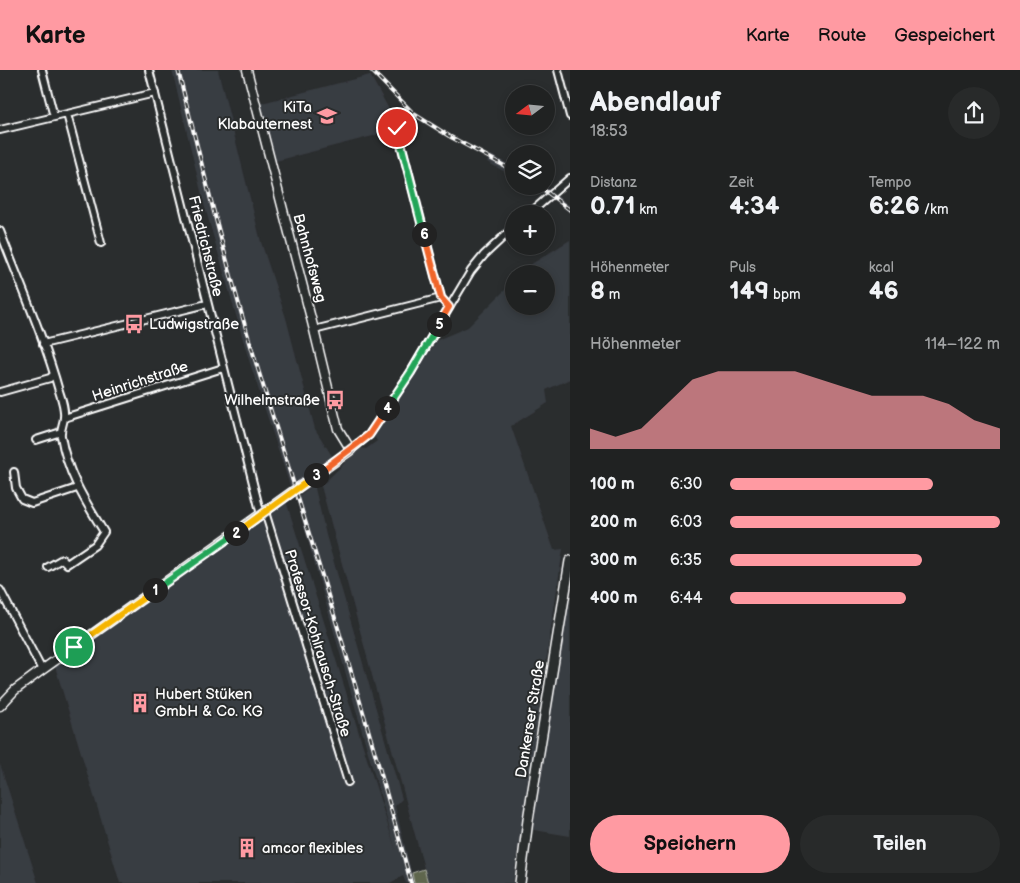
<!DOCTYPE html>
<html lang="de">
<head>
<meta charset="utf-8">
<style>
  body { margin:0; font-family:"Balsamiq Sans",sans-serif; background:#282a2a; color:#f1f3f6; height:100vh; display:flex; flex-direction:column; font-size:19px; white-space:nowrap }
  * { box-sizing:border-box; margin:0 }
  p { font-size:16px; color:#a2a4a5 }
  .icon { flex:none; width:28px; height:28px; fill:none; stroke:currentColor; stroke-width:2; stroke-linecap:round; stroke-linejoin:round }
  .map { position:relative; flex:1; overflow:hidden }
  .panel { display:flex; flex-direction:column; background:#202222; width:450px }
  .panel>* { flex:none }
  .needle { width:32px; rotate:254deg }
  .fabs { position:absolute; left:505px; top:15px; display:grid; gap:10px }
  .fabs a { display:grid; place-items:center; width:50px; height:50px; border-radius:50%; background:#202222; box-shadow:0 2px 8px #0003,0 0 0 1px #3d3f40; font-size:25px }
  .pin { position:absolute; display:grid; place-items:center; width:42px; height:42px; color:#fff; margin:-21px; border:2px solid #fff; border-radius:50%; box-shadow:0 1px 5px #0007 }
  .km { position:absolute; width:25px; height:25px; margin:-12px; border-radius:50%; background:#222; color:#fff; font-size:14px; line-height:25px; text-align:center }
  .round { display:grid; place-items:center; flex:none; width:52px; height:52px; border-radius:26px; background:#282a2a }
  .headline { display:flex; align-items:center; justify-content:space-between; height:85px; padding:0 20px }
  h1 { font-size:28px; font-weight:700; line-height:38px }
  .figures { display:grid; grid-template-columns:repeat(3,1fr); gap:8px; height:85px; padding:5px 20px }
  .figures div { display:grid; align-content:center }
  .figures b { font-size:25px; font-weight:700 }
  .figures small { font-size:14px; font-weight:400 }
  .figures p { font-size:14px }
  .chart { height:140px; padding:10px 20px }
  .chart p { display:flex; justify-content:space-between }
  .chart svg { width:100%; height:90px; margin-top:5px; fill:#ff9aa2; opacity:.7 }
  .button { display:flex; gap:10px; margin-top:auto; padding:10px 20px }
  .button a { flex:1; height:58px; border-radius:30px; background:#ff9aa2; color:#111; font-size:20px; font-weight:700; line-height:58px; text-align:center }
  .button a+a { background:#282a2a; color:#f1f3f6 }
  ul { padding:0 20px; list-style:none; font-size:16px }
  li { display:grid; grid-template-columns:80px 60px 1fr; align-items:center; height:38px }
  li i { height:12px; border-radius:6px; background:#ff9aa2 }
  header { display:flex; align-items:center; gap:30px; box-sizing:border-box; height:70px; padding:0 25px; background:#ff9aa2; color:#111 }
  header strong { font-size:24px }
  nav { display:flex; gap:28px; margin-inline-start:auto; font-size:18px }
  main { display:flex; flex:1; min-height:0 }
  .map>svg:first-child { display:block }
  .built { fill:#393c42 }
  .green { fill:#5f664d; stroke:#afb2a6 }
  .lines { fill:none; stroke-linecap:round; stroke-linejoin:round }
  .minor-casing { stroke:#fff; stroke-width:10 }
  .tertiary-casing { stroke:#fff; stroke-width:11 }
  .secondary-casing { stroke:#fff; stroke-width:12 }
  .minor { stroke:#2a2d2e; stroke-width:6 }
  .tertiary { stroke:#2a2d2e; stroke-width:8 }
  .secondary { stroke:#2a2d2e; stroke-width:9 }
  .rail-casing { stroke:#fff; stroke-width:4 }
  .rail { stroke:#2a2d2e; stroke-width:2; stroke-dasharray:5.5; stroke-linecap:butt }
  .split-1-casing { stroke:#fff; stroke-width:10 }
  .split-2-casing { stroke:#fff; stroke-width:10 }
  .split-3-casing { stroke:#fff; stroke-width:10 }
  .split-4-casing { stroke:#fff; stroke-width:10 }
  .split-5-casing { stroke:#fff; stroke-width:10 }
  .split-6-casing { stroke:#fff; stroke-width:10 }
  .split-7-casing { stroke:#fff; stroke-width:10 }
  .split-1 { stroke:#f5b400; stroke-width:6 }
  .split-2 { stroke:#22a559; stroke-width:6 }
  .split-3 { stroke:#f5b400; stroke-width:6 }
  .split-4 { stroke:#f0652b; stroke-width:6 }
  .split-5 { stroke:#22a559; stroke-width:6 }
  .split-6 { stroke:#f0652b; stroke-width:6 }
  .split-7 { stroke:#22a559; stroke-width:6 }
  .labels { text-anchor:middle; stroke-width:4; stroke-linejoin:round; paint-order:stroke }
  .poi-label { font-size:15px; fill:#fff; stroke:#2a2d2e; text-anchor:start }
  .street-label { font-size:15px; fill:#fff; stroke:#2a2d2e }
</style>
</head>
<body>
<header>
<strong>Karte</strong>
<nav><a>Karte</a><a>Route</a><a>Gespeichert</a></nav>
</header>
<main>
<div class="map">
<svg width="570" height="813" viewBox="0 0 570 813">
  <rect width="100%" height="100%" fill="#2a2d2e"/>
  <filter id="ink" filterUnits="userSpaceOnUse"><feTurbulence type="fractalNoise" baseFrequency=".02" numOctaves="2"/><feDisplacementMap in="SourceGraphic" scale="10" xChannelSelector="R" yChannelSelector="G"/><feConvolveMatrix kernelMatrix="1 2 1 2 8 2 1 2 1" color-interpolation-filters="sRGB"/></filter>
  <g filter="url(#ink)">
    <path class="built" d="M172 0H218L261 172 286 248 315 359 334 389 291 419 249 290 204 134Z
      M370 5 400 59 272 92 258 34Z
      M491 85 514 97V107L487 92Z
      M530 116H545L570 136V143L553 128Z
      M570 170V309L546 320 548 333 511 356 554 480 563 479 513 813H428L321 416 360 378 366 379 377 371 374 366 437 270 468 257 514 211V236H546V204H521L530 195Z
      M314 414 326 465 402 729 395 736 414 813H406L403 806 390 813H120L55 596 286 431 396 781 296 428Z
      M570 523V766L528 759Z
      M0 694 38 813H0Z"/>
    <path class="green" d="M424 799 428 813H414L412 803Z"/>
    <g class="lines">
      <defs>
        <path id="minor" d="M42 0 54 47
          M149 0 261 445
          M558 0 570 46
          M67 44 101 173
          M397 58 441 228 449 237
          M0 60 155 23
          M529 144 570 108
          M0 161C20 214 44 267 59 321 62 330 65 338 64 347 64 353 60 359 61 366 67 403 85 431 104 462L95 475 67 494 62 489 48 497
          M314 260 441 228
          M43 274 207 234
          M0 322 50 308 53 305
          M64 348 223 298
          M36 370 61 362
          M351 380 369 365 411 302 471 201 484 185 514 157
          M14 402 16 418 22 429 32 433 77 418
          M265 442 348 712
          M0 520 42 600"/>
        <path id="tertiary" d="M0 636 15 620 42 600 351 380 338 359 314 260 247 0"/>
        <path id="secondary" d="M520 813 528 750 570 491"/>
      </defs>
      <use href="#minor" class="minor-casing"/>
      <use href="#tertiary" class="tertiary-casing"/>
      <use href="#secondary" class="secondary-casing"/>
      <use href="#minor" class="minor"/>
      <use href="#tertiary" class="tertiary"/>
      <use href="#secondary" class="secondary"/>
      <defs>
        <path id="rail" d="M178 0C203 99 227 198 257 296 310 467 365 639 411 813
          M371 0 414 44 449 66 514 101
          M539 116 570 140"/>
      </defs>
      <use href="#rail" class="rail-casing"/>
      <use href="#rail" class="rail"/>
    </g>
  </g>
  <g class="lines" filter="url(#ink)">
    <defs>
      <path id="split-1" d="M74 577 155 520"/>
      <path id="split-2" d="M155 520 236 463"/>
      <path id="split-3" d="M236 463 316 405"/>
      <path id="split-4" d="M316 405 369 365 387 338"/>
      <path id="split-5" d="M387 338 411 302 439 254"/>
      <path id="split-6" d="M424 164 441 228 449 237 439 254"/>
      <path id="split-7" d="M397 58 424 164"/>
    </defs>
    <use href="#split-1" class="split-1-casing"/>
    <use href="#split-2" class="split-2-casing"/>
    <use href="#split-3" class="split-3-casing"/>
    <use href="#split-4" class="split-4-casing"/>
    <use href="#split-5" class="split-5-casing"/>
    <use href="#split-6" class="split-6-casing"/>
    <use href="#split-7" class="split-7-casing"/>
    <use href="#split-1" class="split-1"/>
    <use href="#split-2" class="split-2"/>
    <use href="#split-3" class="split-3"/>
    <use href="#split-4" class="split-4"/>
    <use href="#split-5" class="split-5"/>
    <use href="#split-6" class="split-6"/>
    <use href="#split-7" class="split-7"/>
  </g>
  <defs>
    <symbol id="school-bare" viewBox="-9 -9 18 18"><path d="M0-5L7-2L0 1L-7-2ZM-4 1L0 2.5L4 1V4Q0 6-4 4Z" fill="#ff9aa2" stroke="#2a2d2e" stroke-width="2.5" paint-order="stroke"/></symbol>
    <symbol id="bus-bare" viewBox="-9 -9 18 18"><path d="M-5-6H5V4H4V6H2V4H-2V6H-4V4H-5ZM-3.5-4V0h7V-4ZM-3.5 1.2v1.5H-2V1.2ZM2 1.2v1.5H3.5V1.2Z" fill="#ff9aa2" stroke="#2a2d2e" stroke-width="2.5" paint-order="stroke"/></symbol>
    <symbol id="building-bare" viewBox="-9 -9 18 18"><path d="M-4-6H4V6H1V3H-1V6H-4ZM-2.5-4.3h1.7v1.8h-1.7ZM.8-4.3h1.7v1.8H.8ZM-2.5-1h1.7V.8h-1.7ZM.8-1h1.7V.8H.8Z" fill="#ff9aa2" stroke="#2a2d2e" stroke-width="2.5" paint-order="stroke"/></symbol>
  </defs>
  <g fill-rule="evenodd">
    <use href="#school-bare" x="313" y="32" width="28" height="28"/>
    <use href="#bus-bare" x="120" y="240" width="28" height="28"/>
    <use href="#bus-bare" x="321" y="316" width="28" height="28"/>
    <use href="#building-bare" x="126" y="619" width="28" height="28"/>
    <use href="#building-bare" x="233" y="764" width="28" height="28"/>
  </g>
  <g class="labels">
    <g class="poi-label">
      <text x="312" y="42" text-anchor="end">KiTa<tspan x="312" dy="17">Klabauternest</tspan></text>
      <text x="149" y="259">Ludwigstraße</text>
      <text x="320" y="335" text-anchor="end">Wilhelmstraße</text>
      <text x="155" y="629">Hubert Stüken<tspan x="155" dy="17">GmbH &amp; Co. KG</tspan></text>
      <text x="262" y="783">amcor flexibles</text>
    </g>
    <g class="street-label">
      <text transform="translate(206 176) rotate(76)" y="5">Friedrichstraße</text>
      <text transform="translate(310 188) rotate(75)" y="5">Bahnhofsweg</text>
      <text transform="translate(140 311) rotate(-18)" y="5">Heinrichstraße</text>
      <text transform="translate(318 573) rotate(73)" y="5">Professor-Kohlrausch-Straße</text>
      <text transform="translate(530 649) rotate(-81)" y="5">Dankerser Straße</text>
    </g>
  </g>
</svg>
<div class="fabs">
<a><svg class="needle" viewBox="-14 -14 28 28"><path d="M0-13l5 13h-10z" fill="#e53935"/><path d="M0 13l5-13h-10z" fill="#a2a4a5"/></svg></a>
<a><svg class="icon" aria-label="layers" viewBox="0 0 24 24"><path d="M12 4l9 5-9 5-9-5zM3 14l9 5 9-5"/></svg></a>
<a>+</a>
<a>−</a>
</div>
<div class="pin" style="left:74px;top:577px;background:#1e9e55"><svg class="icon" aria-label="arrive" viewBox="0 0 24 24"><path d="M6 21V4h12l-3 4 3 4H6"/></svg></div>
<div class="pin" style="left:397px;top:58px;background:#d93025"><svg class="icon" aria-label="check" viewBox="0 0 24 24"><path d="M5 12l5 5 9-10"/></svg></div>
<b class="km" style="left:155px;top:520px">1</b>
<b class="km" style="left:236px;top:463px">2</b>
<b class="km" style="left:316px;top:405px">3</b>
<b class="km" style="left:387px;top:338px">4</b>
<b class="km" style="left:439px;top:254px">5</b>
<b class="km" style="left:424px;top:164px">6</b>
</div>
<section class="panel">
<div class="headline"><div><h1>Abendlauf</h1><p>18:53</p></div><a class="round"><svg class="icon" aria-label="share" viewBox="0 0 24 24"><path d="M12 15V3M7 8l5-5 5 5M5 13v7h14v-7"/></svg></a></div>
<div class="figures">
<div><p>Distanz</p><b>0.71<small> km</small></b></div>
<div><p>Zeit</p><b>4:34</b></div>
<div><p>Tempo</p><b>6:26<small> /km</small></b></div>
</div>
<div class="figures">
<div><p>Höhenmeter</p><b>8<small> m</small></b></div>
<div><p>Puls</p><b>149<small> bpm</small></b></div>
<div><p>kcal</p><b>46</b></div>
</div>
<div class="chart"><p><span>Höhenmeter</span>114–122 m</p>
<svg viewBox="0 0 160 44" preserveAspectRatio="none"><path d="M0 44V34L10 38L20 34L30 22L40 10L50 6L60 6L70 6L80 6L90 10L100 14L110 18L120 18L130 18L140 22L150 30L160 34V44z"/></svg>
</div>
<ul>
<li><b>100 m</b>6:30<i style="width:75%"></i></li>
<li><b>200 m</b>6:03<i style="width:100%"></i></li>
<li><b>300 m</b>6:35<i style="width:71%"></i></li>
<li><b>400 m</b>6:44<i style="width:65%"></i></li>
</ul>
<div class="button"><a>Speichern</a><a>Teilen</a></div>
</section>
</main>
</body>
</html>
